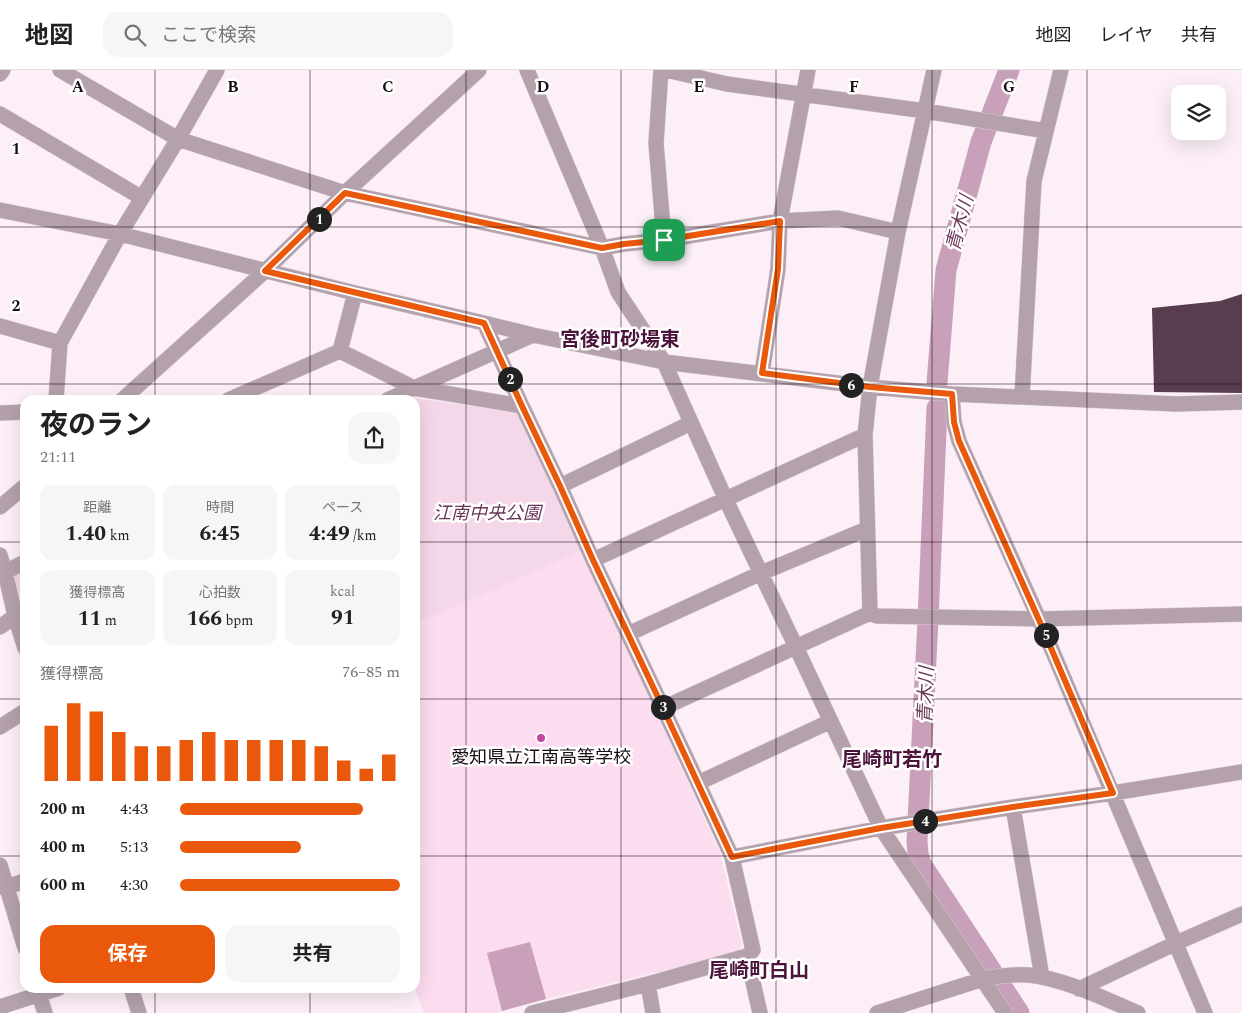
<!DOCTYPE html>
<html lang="ja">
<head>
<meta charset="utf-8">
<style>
  body { margin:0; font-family:Spectral,"Noto Sans JP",serif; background:#f6f6f6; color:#222; height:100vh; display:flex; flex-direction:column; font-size:19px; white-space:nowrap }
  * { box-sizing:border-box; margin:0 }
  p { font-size:16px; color:#767676 }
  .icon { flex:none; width:28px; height:28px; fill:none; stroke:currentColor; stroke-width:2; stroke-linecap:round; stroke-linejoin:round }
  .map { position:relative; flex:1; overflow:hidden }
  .side { position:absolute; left:20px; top:325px; width:400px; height:598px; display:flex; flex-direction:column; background:#fff; border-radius:15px; box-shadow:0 5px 20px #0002 }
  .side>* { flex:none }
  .buttons { position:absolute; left:1171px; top:15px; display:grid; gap:10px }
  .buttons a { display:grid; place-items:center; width:55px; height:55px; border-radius:10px; background:#fff; box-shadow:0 5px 20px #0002; font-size:25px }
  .pin { position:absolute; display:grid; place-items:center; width:42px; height:42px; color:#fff; margin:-21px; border-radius:10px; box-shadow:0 2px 8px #0006 }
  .km { position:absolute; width:25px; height:25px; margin:-12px; border-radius:50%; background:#222; color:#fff; font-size:14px; line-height:25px; text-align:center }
  .round { display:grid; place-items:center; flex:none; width:52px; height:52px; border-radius:15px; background:#f6f6f6 }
  .head { display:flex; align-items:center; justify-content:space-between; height:85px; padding:0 20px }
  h1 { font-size:28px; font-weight:700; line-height:38px }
  .stats { display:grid; grid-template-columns:repeat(3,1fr); gap:8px; height:85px; padding:5px 20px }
  .stats div { display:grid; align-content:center; border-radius:12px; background:#f6f6f6; text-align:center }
  .stats b { font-size:21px; font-weight:700 }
  .stats small { font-size:14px; font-weight:400 }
  .stats p { font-size:14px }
  .chart { height:140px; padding:10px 20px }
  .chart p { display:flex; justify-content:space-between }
  .chart svg { width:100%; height:90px; margin-top:5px; stroke:#ea580c; stroke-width:6 }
  .action { display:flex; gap:10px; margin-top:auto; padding:10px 20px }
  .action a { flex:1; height:58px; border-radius:15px; background:#ea580c; color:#fff; font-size:20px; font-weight:700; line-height:58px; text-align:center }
  .action a+a { background:#f6f6f6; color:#222 }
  ul { padding:0 20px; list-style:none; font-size:16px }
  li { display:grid; grid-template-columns:80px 60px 1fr; align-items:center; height:38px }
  li i { height:12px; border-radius:6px; background:#ea580c }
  header { display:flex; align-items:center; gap:30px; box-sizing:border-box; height:70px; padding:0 25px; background:#fff; border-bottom:1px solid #e0e0e0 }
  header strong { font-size:24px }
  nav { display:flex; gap:28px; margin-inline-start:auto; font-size:18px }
  .search { width:350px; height:45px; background:#f6f6f6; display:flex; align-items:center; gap:12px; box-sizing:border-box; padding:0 18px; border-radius:15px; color:#767676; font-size:19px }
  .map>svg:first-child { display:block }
  .built { fill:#fcdcef }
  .green { fill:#f4d7e8 }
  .water { fill:#c9a0b9 }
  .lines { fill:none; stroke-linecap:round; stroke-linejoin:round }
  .river { stroke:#c9a0b9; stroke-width:21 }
  .building { fill:#573d4d }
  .minor-casing { stroke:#d7cbd3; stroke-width:16 }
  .minor { stroke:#b4a1ac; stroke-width:15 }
  .route-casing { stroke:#fff; stroke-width:10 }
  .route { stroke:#ea580c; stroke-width:6 }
  .grid { fill:none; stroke:#170d13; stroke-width:1; stroke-opacity:0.55 }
  .poi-dot { fill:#c0489d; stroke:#fff; stroke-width:2 }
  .labels { text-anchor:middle; stroke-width:5; stroke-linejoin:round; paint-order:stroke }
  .park-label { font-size:18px; font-style:italic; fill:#693457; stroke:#fff }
  .poi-label { font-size:18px; fill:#170d13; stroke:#fff }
  .water-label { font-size:19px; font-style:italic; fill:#6c385b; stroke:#fff }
  .quarter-label { font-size:20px; font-weight:bold; fill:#4c133c; stroke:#fff }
  .grid-label { font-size:16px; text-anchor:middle; font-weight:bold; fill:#170d13; stroke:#fff; stroke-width:5; stroke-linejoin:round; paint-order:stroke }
</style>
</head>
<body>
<header>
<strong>地図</strong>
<div class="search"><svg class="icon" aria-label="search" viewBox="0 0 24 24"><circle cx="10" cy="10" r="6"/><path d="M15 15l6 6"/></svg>ここで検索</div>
<nav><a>地図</a><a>レイヤ</a><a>共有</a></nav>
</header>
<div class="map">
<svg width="1242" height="943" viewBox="0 0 1242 943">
  <rect width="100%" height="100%" fill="#fceff7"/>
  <path class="built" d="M583 480 720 783 742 875 738 883 546 929 495 943H424L415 918V553Z"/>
  <path class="green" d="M408 327 514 342 524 350 583 480 415 554V330H400Z
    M25 493V543L15 546 5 502Z"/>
  <path class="water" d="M530 872 546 929 502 941 487 883Z"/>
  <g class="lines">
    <path class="river" d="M937 313 946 200 981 72 1009 0
      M937 338 928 550 917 771 918 784 921 794 1019 943"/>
  </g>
  <path class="building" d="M1242 224V323L1154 322 1152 238 1220 231Z"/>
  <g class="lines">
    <defs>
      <path id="minor" d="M60 0 178 69 345 123 602 178 624 174 664 170 780 151 838 148 898 162
        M527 0 602 178 618 222 664 292 726 430 796 577 881 758 1005 943
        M661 0 656 73 664 170
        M666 0 727 14 925 41 1046 61
        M0 4 3 0
        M0 44 142 128
        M0 140 120 164 355 223 484 253 533 265 664 292 870 317 952 324 1176 334 1242 332
        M355 223 340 281 414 318 533 265
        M484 253 522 336
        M0 256 60 273
        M762 303 778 199 780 151 808 0
        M952 324 954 352 959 371 1039 549 1205 943
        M1022 327 1034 111 1061 0
        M56 330 60 273 120 164 178 69 217 0
        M122 330 265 201 345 123 479 0
        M228 330 340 281
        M387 330 414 318 522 336 560 416 593 490 663 638 698 713 831 651
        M0 343 25 342
        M560 416 691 353
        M0 437 25 416
        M0 485 5 502 15 546 25 578
        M593 490 865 365
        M5 502 25 492
        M870 543 865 365 870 317 898 162 934 0
        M0 557 15 546
        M628 564 761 503 867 459
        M663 638 870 543 877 546 1039 549 1242 544
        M0 657 25 641
        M698 713 732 787 753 880 747 886 760 943
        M1013 737 1042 907
        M732 787 881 758 1013 737 1113 723 1242 702
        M0 795 25 878
        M0 817H6L25 811
        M648 914 653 943
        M37 918 45 943
        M131 918 139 943
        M1079 919 1176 873 1242 844
        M0 937 59 918
        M532 943 648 914 747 886
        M877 943 983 909C998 906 1013 904 1029 905 1065 909 1105 929 1138 943"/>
    </defs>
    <use href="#minor" class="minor-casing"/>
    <use href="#minor" class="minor"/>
  </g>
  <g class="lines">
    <defs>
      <path id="route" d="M345 123 602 178 624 174 664 170 780 151 778 199 762 303 870 317 952 324 954 352 959 371 1039 550 1113 723 1013 737 881 758 732 787 663 638 593 490 560 416 522 336 484 253 265 201Z"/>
    </defs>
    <use href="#route" class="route-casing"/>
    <use href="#route" class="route"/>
  </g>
  <path class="grid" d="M155 0V330M310 0V330M466 0V943M621 0V943M776 0V943M932 0V943M1087 0V943M0 157H1242M0 314H1242M0 472H25M415 472H1242M0 629H25M415 629H1242M0 786H25M415 786H1242M155 918V943M310 918V943"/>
  <circle class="poi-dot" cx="541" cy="668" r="5"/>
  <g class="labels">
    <g class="park-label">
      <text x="487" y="449">江南中央公園</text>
    </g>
    <g class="poi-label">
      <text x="541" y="693">愛知県立江南高等学校</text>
    </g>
    <g class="water-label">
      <text transform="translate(959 153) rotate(-75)" y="7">青木川</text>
      <text transform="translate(925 625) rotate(-88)" y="7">青木川</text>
    </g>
    <g class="quarter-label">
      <text x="620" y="276">宮後町砂場東</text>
      <text x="892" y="696">尾崎町若竹</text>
      <text x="759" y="907">尾崎町白山</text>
    </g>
  </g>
  <g class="grid-label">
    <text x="78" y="22">A</text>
    <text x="233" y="22">B</text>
    <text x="388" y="22">C</text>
    <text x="543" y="22">D</text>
    <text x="699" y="22">E</text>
    <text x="854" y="22">F</text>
    <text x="1009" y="22">G</text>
    <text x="16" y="84">1</text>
    <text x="16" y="241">2</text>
  </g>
</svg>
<div class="buttons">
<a><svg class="icon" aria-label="layers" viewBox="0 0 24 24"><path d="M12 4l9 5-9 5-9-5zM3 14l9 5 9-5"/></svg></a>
</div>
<div class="pin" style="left:664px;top:170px;background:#1e9e55"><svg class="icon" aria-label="arrive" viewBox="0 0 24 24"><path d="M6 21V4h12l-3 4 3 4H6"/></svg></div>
<b class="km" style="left:319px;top:149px">1</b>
<b class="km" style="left:510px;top:309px">2</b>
<b class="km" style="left:663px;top:637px">3</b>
<b class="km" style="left:925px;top:751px">4</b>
<b class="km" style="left:1046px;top:565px">5</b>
<b class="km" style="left:851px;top:315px">6</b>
<section class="side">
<div class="head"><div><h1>夜のラン</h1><p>21:11</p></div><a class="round"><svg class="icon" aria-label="share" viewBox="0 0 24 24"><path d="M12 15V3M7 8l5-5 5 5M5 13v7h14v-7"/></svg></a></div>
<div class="stats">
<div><p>距離</p><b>1.40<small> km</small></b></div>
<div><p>時間</p><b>6:45</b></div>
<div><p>ペース</p><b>4:49<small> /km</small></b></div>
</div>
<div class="stats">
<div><p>獲得標高</p><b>11<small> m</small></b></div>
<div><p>心拍数</p><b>166<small> bpm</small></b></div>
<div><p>kcal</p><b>91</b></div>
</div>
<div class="chart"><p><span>獲得標高</span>76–85 m</p>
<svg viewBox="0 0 160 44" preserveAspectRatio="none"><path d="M5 44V17M15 44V6M25 44V10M35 44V20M45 44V27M55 44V27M65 44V24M75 44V20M85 44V24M95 44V24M105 44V24M115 44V24M125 44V27M135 44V34M145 44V38M155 44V31"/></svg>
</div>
<ul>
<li><b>200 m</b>4:43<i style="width:83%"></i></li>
<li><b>400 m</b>5:13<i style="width:55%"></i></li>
<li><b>600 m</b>4:30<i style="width:100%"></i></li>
</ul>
<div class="action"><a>保存</a><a>共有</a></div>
</section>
</div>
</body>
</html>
